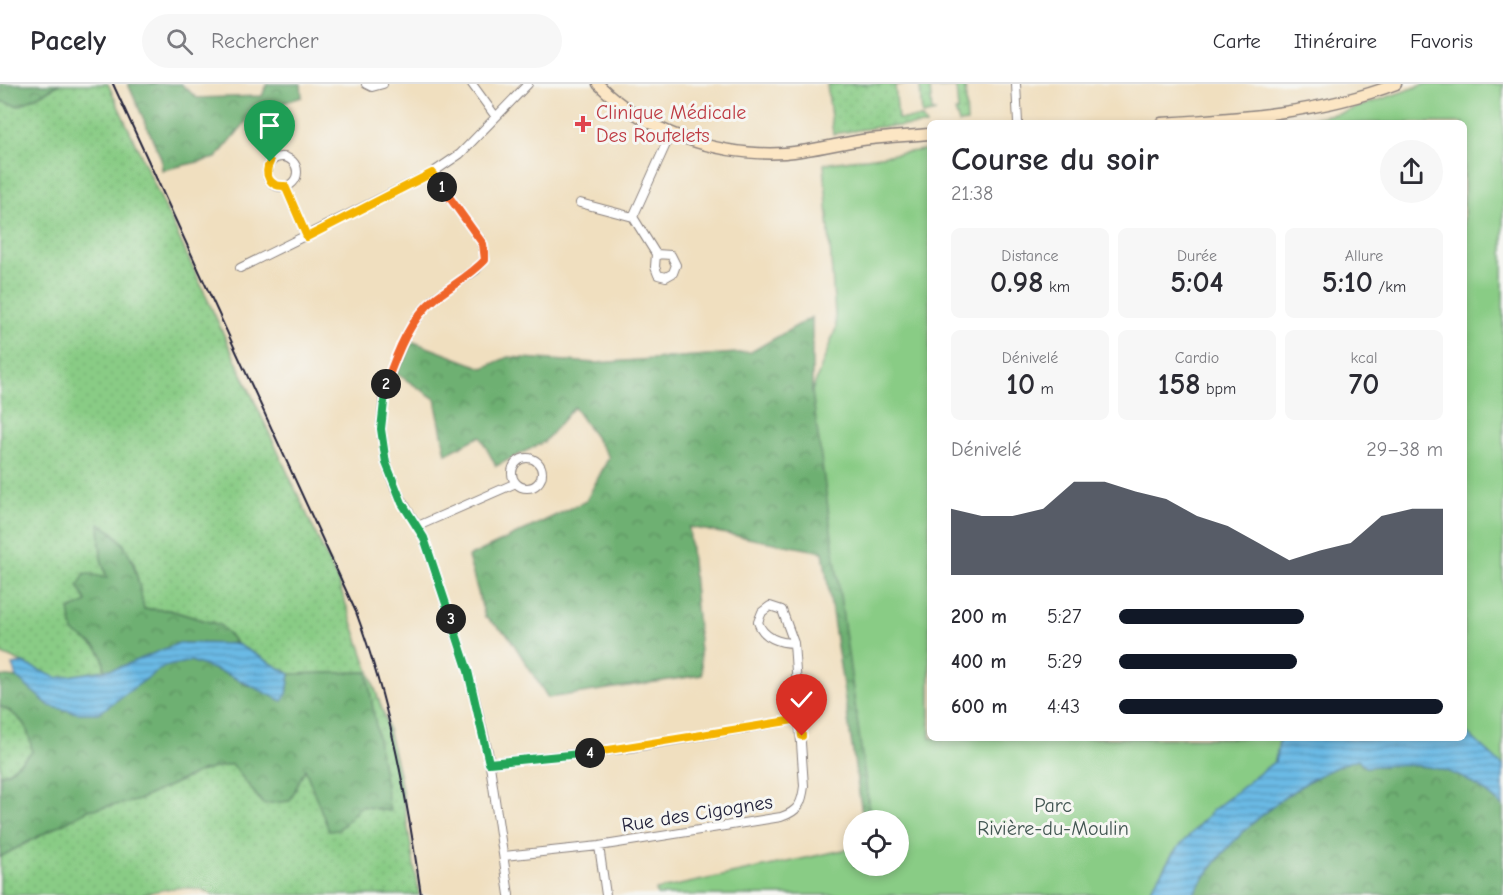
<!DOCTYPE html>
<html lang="fr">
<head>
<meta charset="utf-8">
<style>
  body { margin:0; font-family:"Comic Neue",sans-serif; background:#f7f7f7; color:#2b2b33; height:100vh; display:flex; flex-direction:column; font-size:22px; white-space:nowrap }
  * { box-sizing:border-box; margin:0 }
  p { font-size:20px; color:#7c7c81 }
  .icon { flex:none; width:33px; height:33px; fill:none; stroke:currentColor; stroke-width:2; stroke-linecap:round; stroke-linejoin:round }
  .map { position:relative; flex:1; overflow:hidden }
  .side { position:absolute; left:927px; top:36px; width:540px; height:621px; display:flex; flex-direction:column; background:#fff; border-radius:9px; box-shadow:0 3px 9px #0003 }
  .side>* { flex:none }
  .fabs { position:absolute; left:843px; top:726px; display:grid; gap:12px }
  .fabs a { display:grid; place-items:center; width:66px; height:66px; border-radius:50%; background:#fff; box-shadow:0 3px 9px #0003; font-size:30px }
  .pin { position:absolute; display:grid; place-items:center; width:51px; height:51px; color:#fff; margin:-62px -26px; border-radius:50% 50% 50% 0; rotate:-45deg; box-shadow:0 0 6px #0007 }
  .pin .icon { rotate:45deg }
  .km { position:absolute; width:30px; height:30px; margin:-15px; border-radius:50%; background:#222; color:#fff; font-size:16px; line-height:30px; text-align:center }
  .round { display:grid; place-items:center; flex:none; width:63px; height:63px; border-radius:32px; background:#f7f7f7 }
  .headline { display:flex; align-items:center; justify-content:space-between; height:102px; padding:0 24px }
  h1 { font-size:33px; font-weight:800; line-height:45px }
  .figures { display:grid; grid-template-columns:repeat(3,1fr); gap:9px; height:102px; padding:6px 24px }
  .figures div { display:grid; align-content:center; border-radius:9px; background:#f7f7f7; text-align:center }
  .figures b { font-size:30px; font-weight:800 }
  .figures small { font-size:16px; font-weight:400 }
  .figures p { font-size:16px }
  .chart { height:168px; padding:12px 24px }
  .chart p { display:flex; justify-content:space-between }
  .chart svg { width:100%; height:108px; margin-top:6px; fill:#111827; opacity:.7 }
  ul { padding:0 24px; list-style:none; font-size:20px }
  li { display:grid; grid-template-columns:96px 72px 1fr; align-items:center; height:45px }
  li i { height:15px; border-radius:8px; background:#111827 }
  header { display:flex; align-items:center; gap:36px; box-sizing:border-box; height:84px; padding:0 30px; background:#fff; border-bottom:2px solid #e1e1e2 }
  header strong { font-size:28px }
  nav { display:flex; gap:33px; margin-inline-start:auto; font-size:21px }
  .search { width:420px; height:54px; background:#f7f7f7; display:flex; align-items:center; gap:15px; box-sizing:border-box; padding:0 21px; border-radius:33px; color:#7c7c81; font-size:22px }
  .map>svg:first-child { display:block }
  .grass { fill:url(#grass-dots); stroke:#567760; stroke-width:1.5 }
  .forest { fill:url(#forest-crowns); stroke:#486956; stroke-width:1.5 }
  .green { fill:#89cc85; stroke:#567760; stroke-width:1.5 }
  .water { fill:url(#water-rules); stroke:#466e90; stroke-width:1.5 }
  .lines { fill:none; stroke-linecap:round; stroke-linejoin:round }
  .street-casing { stroke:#89807d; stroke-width:10 }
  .secondary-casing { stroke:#89807d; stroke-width:13 }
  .street { stroke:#fff; stroke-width:8 }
  .secondary { stroke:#fce6c4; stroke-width:10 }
  .rail { stroke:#22223b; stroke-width:2 }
  .split-1-casing { stroke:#fff; stroke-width:12 }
  .split-2-casing { stroke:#fff; stroke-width:12 }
  .split-3-casing { stroke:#fff; stroke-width:12 }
  .split-4-casing { stroke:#fff; stroke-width:12 }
  .split-5-casing { stroke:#fff; stroke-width:12 }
  .split-1 { stroke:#f5b400; stroke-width:8 }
  .split-2 { stroke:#f0652b; stroke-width:8 }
  .split-3 { stroke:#22a559; stroke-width:8 }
  .split-4 { stroke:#22a559; stroke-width:8 }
  .split-5 { stroke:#f5b400; stroke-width:8 }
  .health-dot { fill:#e0444e; stroke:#f6f6f2; stroke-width:2 }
  .labels { text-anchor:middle; stroke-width:6; stroke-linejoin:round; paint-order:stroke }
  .health-label { font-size:20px; fill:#be3a42; stroke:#f6f6f2; text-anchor:start }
  .park-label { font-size:20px; fill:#415551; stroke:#f6f6f2 }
  .street-label { font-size:20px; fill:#22223b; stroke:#f6f6f2 }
</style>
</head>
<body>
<header>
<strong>Pacely</strong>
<div class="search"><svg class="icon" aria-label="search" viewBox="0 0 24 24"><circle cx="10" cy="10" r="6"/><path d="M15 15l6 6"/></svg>Rechercher</div>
<nav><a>Carte</a><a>Itinéraire</a><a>Favoris</a></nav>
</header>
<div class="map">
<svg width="1503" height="811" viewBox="0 0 1503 811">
  <defs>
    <pattern id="grass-dots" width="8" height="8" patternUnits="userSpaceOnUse" patternTransform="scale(1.5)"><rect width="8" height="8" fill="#89cc85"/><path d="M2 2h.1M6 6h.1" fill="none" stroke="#76af74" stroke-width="1.8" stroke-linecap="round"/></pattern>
    <pattern id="forest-crowns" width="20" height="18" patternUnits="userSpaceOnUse" patternTransform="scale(1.5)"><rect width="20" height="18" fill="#6eb072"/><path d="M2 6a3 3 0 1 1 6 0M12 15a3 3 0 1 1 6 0" fill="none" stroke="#5a8f5f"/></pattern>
    <pattern id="water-rules" width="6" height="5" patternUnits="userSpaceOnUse" patternTransform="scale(1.5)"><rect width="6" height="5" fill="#6abae5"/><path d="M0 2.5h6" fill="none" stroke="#5797bb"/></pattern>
  </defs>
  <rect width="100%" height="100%" fill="#f6f6f2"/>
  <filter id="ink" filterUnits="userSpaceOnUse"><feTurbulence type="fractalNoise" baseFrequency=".0167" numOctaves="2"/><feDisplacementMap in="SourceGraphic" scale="12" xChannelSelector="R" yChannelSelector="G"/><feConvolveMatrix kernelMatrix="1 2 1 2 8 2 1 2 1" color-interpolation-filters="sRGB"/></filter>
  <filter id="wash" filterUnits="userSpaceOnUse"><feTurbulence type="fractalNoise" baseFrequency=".008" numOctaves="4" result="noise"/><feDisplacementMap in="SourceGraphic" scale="24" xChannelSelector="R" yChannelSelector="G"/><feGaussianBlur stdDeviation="1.35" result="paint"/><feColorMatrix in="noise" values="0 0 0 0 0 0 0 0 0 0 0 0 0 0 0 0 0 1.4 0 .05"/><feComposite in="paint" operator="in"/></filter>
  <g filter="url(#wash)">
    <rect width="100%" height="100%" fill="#f0dfbf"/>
    <path class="grass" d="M60 0H108L339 500 385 634 399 690 419 811H213C193 798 163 805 140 811H0V773L88 726 136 717 202 687 232 680 263 720 305 684 338 746 361 722 389 727 367 588 290 590 237 560 220 541 169 526 144 525 133 475 101 474 107 495 88 518 73 548C91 560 105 563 104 586L57 594 0 569V17L19 22Z
      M827 0H907L895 1 898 35 922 34 926 41 878 43 833 50Z
      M965 0 967 38 959 39 955 27H958L956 3 930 4 932 28H936L922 31 920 2Z
      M0 622C23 634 29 642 32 668L9 687 0 691Z"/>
    <path class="forest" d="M0 0H60L19 22 0 17Z
      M128 0H181L197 14 262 12 267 0H301L302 13 254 28 216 74 162 86 161 74Z
      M812 233V307L871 736H863L823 468 689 443 702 591 548 614 508 551 485 533 468 473 586 417 609 373 574 323 544 358 496 382 480 352 446 370 435 315 396 289 411 257 483 284 508 273 596 279 751 268Z
      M99 440C133 455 137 492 144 525L169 526 220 541 237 560 179 559 118 584 104 586C105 563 91 560 73 548L69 526 87 518 78 502 85 489 107 494 101 474Z
      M191 577 227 590 247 601 287 610 290 590 367 588 390 727 361 722 338 746 329 747 305 685 290 717 263 720 232 680 202 687 136 717 88 726 0 773V691L10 687 32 668C29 642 23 634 0 622V592L17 594 50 622 133 604 163 583Z
      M1358 675 1365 683C1422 677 1460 681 1503 723V811H1193C1225 755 1296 694 1358 675Z"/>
    <path class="green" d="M1425 0H1503V682L1464 646V39H1285L1344 28Z
      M930 65V654H1280L1275 677 1212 727 1174 768 1147 811H657L656 806 853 764 854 782H898V736H871L812 307 836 244 824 80Z"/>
    <path class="water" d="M179 559 237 560 290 590 287 610 282 617 227 590 191 577 163 583 99 629H77L50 622 17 594 12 581 23 579 57 594 118 584Z
      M1464 646 1503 682V723C1460 681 1421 677 1365 683L1358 675C1296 694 1225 755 1193 811H1147L1174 768 1212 727 1275 677 1280 654H1464Z"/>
  </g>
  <g filter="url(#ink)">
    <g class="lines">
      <defs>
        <path id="street" d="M366 0 372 3 383 0
          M472 0 496 33
          M1016 0 1018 39
          M267 88a15 15 0 1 1 30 0a15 15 0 1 1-30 0Z
          M432 89 483 160 485 175 476 186 436 213 422 227 407 249 384 306 381 345 386 379 395 404 424 454 468 587 488 668 509 811
          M285 102 307 153
          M580 119 633 133 656 170 655 183 658 191 666 193 673 189 676 181 671 171 656 170
          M633 133 671 49
          M240 184 432 89 460 70 528 0
          M512 389a15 15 0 1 1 30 0a15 15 0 1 1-30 0Z
          M418 442 516 399
          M489 679 623 665 800 635
          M599 762 606 811
          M504 772 599 762 781 733C799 727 802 719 804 702L794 559 782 526 770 522 762 528 758 538C763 554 780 559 794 559"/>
        <path id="secondary" d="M598 0C646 48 717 73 785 69 811 67 836 60 862 56 884 53 907 52 930 50
          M1161 39C1241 34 1321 29 1396 0"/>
      </defs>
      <use href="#street" class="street-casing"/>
      <use href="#secondary" class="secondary-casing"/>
      <use href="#street" class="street"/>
      <use href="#secondary" class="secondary"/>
      <path class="rail" d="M113 0 356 528C390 620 407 714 421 811"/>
    </g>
  </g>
  <g class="lines" filter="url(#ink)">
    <defs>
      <path id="split-1" d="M270 78C263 91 270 103 285 102L307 153 432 89 442 103"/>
      <path id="split-2" d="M386 300C397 268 410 234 437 213 454 200 471 191 485 176L483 160 442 103"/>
      <path id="split-3" d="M386 300 381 345 386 379 402 419 424 454 451 535"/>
      <path id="split-4" d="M451 535 468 587 489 679 590 669"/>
      <path id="split-5" d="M590 669 800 635 802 652"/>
    </defs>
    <use href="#split-1" class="split-1-casing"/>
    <use href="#split-2" class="split-2-casing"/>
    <use href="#split-3" class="split-3-casing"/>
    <use href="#split-4" class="split-4-casing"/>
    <use href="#split-5" class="split-5-casing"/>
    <use href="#split-1" class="split-1"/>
    <use href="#split-2" class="split-2"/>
    <use href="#split-3" class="split-3"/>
    <use href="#split-4" class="split-4"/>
    <use href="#split-5" class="split-5"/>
  </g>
  <path class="health-dot" d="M580 31h6v6h6v6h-6v6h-6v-6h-6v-6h6z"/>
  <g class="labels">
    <g class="health-label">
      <text x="596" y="35">Clinique Médicale<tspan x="596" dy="23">Des Routelets</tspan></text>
    </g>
    <g class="park-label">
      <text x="1053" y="728">Parc<tspan x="1053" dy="23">Rivière-du-Moulin</tspan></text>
    </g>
    <g class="street-label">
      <text transform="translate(697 729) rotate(-9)" y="7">Rue des Cigognes</text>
    </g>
  </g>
</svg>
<div class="fabs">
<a><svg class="icon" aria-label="locate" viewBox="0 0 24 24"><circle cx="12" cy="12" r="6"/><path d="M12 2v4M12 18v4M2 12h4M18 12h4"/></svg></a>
</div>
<div class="pin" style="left:270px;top:78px;background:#1e9e55"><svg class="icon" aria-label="arrive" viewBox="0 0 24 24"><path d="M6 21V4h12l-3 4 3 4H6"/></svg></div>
<div class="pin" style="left:802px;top:652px;background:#d93025"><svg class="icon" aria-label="check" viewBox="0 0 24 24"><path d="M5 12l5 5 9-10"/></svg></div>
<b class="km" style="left:442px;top:103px">1</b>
<b class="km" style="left:386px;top:300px">2</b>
<b class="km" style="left:451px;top:535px">3</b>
<b class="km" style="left:590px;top:669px">4</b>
<section class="side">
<div class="headline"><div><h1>Course du soir</h1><p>21:38</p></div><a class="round"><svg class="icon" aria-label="share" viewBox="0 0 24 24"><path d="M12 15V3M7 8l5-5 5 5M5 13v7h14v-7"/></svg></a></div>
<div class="figures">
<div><p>Distance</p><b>0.98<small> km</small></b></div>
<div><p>Durée</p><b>5:04</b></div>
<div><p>Allure</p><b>5:10<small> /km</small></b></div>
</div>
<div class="figures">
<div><p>Dénivelé</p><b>10<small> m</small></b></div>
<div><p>Cardio</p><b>158<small> bpm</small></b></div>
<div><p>kcal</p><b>70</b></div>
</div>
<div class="chart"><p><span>Dénivelé</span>29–38 m</p>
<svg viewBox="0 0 160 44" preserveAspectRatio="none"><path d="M0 44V17L10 20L20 20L30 17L40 6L50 6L60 10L70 13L80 20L90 24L100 31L110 38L120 34L130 31L140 20L150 17L160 17V44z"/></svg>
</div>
<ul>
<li><b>200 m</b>5:27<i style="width:57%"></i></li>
<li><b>400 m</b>5:29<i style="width:55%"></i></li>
<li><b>600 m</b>4:43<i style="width:100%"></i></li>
</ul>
</section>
</div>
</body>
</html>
